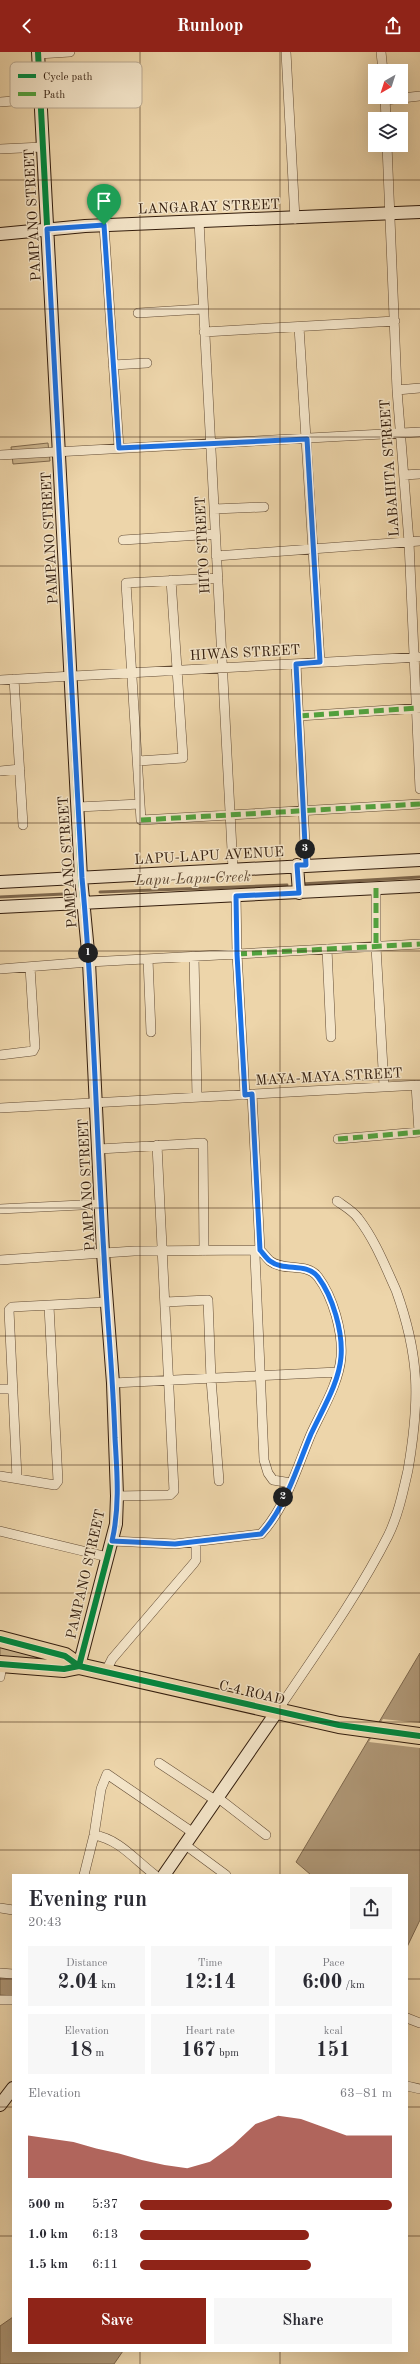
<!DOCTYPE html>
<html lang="en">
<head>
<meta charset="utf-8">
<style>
  body { margin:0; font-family:"Old Standard TT",serif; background:#f7f7f7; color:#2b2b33; height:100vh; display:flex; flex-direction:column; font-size:15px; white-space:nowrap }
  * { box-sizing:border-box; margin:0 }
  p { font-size:13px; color:#7c7c81 }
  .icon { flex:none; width:22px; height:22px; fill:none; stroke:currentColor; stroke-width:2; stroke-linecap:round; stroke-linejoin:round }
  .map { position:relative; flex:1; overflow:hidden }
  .sheet { position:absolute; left:12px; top:1822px; width:396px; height:478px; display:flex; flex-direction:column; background:#fff; border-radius:0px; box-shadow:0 4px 16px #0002 }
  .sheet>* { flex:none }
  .needle { width:26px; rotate:219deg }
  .buttons { position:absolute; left:368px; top:12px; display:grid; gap:8px }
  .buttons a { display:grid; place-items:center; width:40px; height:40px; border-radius:0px; background:#fff; box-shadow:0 4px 16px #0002; font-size:20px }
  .pin { position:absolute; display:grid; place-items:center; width:34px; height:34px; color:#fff; margin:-41px -17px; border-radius:50% 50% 50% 0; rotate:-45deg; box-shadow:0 0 4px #0007 }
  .pin .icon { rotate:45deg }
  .km { position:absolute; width:20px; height:20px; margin:-10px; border-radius:50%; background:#222; color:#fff; font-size:11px; line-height:20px; text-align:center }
  .round { display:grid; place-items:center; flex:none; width:42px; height:42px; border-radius:0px; background:#f7f7f7 }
  .summary { display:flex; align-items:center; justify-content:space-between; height:68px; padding:0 16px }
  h1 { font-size:22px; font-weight:600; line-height:30px }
  .metrics { display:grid; grid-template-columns:repeat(3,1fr); gap:6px; height:68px; padding:4px 16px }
  .metrics div { display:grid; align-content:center; border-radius:0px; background:#f7f7f7; text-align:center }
  .metrics b { font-size:20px; font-weight:600 }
  .metrics small { font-size:11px; font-weight:400 }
  .metrics p { font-size:11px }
  .chart { height:112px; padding:8px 16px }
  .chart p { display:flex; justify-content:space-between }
  .chart svg { width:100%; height:72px; margin-top:4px; fill:#8f2418; opacity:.7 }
  .cta { display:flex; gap:8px; margin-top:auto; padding:8px 16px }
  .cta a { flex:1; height:46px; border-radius:0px; background:#8f2418; color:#fff; font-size:16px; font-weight:600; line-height:46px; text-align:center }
  .cta a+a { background:#f7f7f7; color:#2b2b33 }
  ul { padding:0 16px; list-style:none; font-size:13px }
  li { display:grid; grid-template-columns:64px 48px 1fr; align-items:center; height:30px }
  li i { height:10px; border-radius:5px; background:#8f2418 }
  header { display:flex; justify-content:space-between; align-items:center; height:52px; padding:0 16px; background:#8f2418; color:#fff; font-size:18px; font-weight:600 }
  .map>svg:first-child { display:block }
  .green { fill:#cdb68f; stroke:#806a4e }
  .water { fill:#ae9675; stroke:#7d664b }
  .pier { fill:#edd5aa }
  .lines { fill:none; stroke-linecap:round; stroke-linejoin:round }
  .stream { stroke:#7d664b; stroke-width:3 }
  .street-casing { stroke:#624b34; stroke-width:10 }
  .secondary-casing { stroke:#331d0d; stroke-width:14 }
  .highway-casing { stroke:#331d0d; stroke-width:18 }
  .street { stroke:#f3e4c8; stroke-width:9 }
  .secondary { stroke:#f3e4c8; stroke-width:12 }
  .highway { stroke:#edd5aa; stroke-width:16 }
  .quiet { stroke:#52a23e; stroke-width:5; stroke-dasharray:10 5; stroke-linecap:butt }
  .cycleway-casing { stroke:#f3e4c8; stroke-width:8 }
  .cycleway { stroke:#00873e; stroke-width:6 }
  .route-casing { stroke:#fff; stroke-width:8 }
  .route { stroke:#1a73e8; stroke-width:5 }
  .grid { fill:none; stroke:#331d0d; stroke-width:1; stroke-opacity:0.55 }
  .labels { text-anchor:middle; stroke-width:3; stroke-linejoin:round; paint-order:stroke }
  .street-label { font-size:14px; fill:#331d0d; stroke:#f3e4c8 }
  .water-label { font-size:15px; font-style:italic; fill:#5e4731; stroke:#f3e4c8 }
  .key { fill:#f3e4c8; stroke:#b9a890; stroke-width:1 }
  .key-label { font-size:11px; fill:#331d0d }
</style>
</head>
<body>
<header><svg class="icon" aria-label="back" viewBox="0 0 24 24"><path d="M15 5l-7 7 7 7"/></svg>Runloop<svg class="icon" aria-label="share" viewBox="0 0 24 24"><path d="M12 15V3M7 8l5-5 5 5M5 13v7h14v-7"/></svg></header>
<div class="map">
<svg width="420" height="2312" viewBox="0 0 420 2312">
  <rect width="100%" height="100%" fill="#edd5aa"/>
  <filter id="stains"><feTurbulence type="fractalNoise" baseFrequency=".005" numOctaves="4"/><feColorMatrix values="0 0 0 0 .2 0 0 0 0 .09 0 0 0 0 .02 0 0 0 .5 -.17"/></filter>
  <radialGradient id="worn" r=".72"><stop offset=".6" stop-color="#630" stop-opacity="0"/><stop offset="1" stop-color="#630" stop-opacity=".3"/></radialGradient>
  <path class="green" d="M48 391 50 409 13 412 11 395Z
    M0 1593 63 1610 0 1605Z"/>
  <path class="water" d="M420 1601V1868L407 1895V1823H311L296 1810Z
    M0 1924 13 1925V1944L0 1943Z
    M13 2265V2299H123L114 2312H0V2274Z"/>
  <path class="pier" d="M383 1667 420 1671V1696L369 1690Z"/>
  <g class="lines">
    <path class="stream" d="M301 832 420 825
      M100 840 287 833
      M0 845 64 842"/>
    <defs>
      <path id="street" d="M286 0 295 167
        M381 0 383 19
        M38 2 70 0
        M385 45 386 67
        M385 48 420 44
        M0 50 40 47
        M387 93 397 338 409 490 420 737
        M0 97 43 95
        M199 169 233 817
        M104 173 119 396
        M138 261 203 257
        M299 275 320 610
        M204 280 395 269
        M113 313 147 311
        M397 338 420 336
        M0 403 420 380
        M404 423 420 422
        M214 457 264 455
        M123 488 215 482
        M216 504 420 489
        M218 526 126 531 141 768 420 752
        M296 612 306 813
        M14 627 23 773
        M0 628 420 605
        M299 664 420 656
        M138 709 183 706 171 528
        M0 719 20 717
        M78 755 140 752
        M376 836V895L384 1034
        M236 844 237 902 245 1043
        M327 897 331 985
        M194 904 197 1045
        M148 907 151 980
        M0 917 89 910 420 892
        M0 1003 33 999 35 995 30 915
        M416 1033 419 1080
        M0 1056 420 1033
        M338 1087 420 1080
        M99 1097 203 1091 204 1199
        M0 1157 101 1152
        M257 1198 255 1203 264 1408 268 1421 273 1428 291 1431
        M0 1208 134 1199 260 1198
        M165 1250 208 1248 211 1327 219 1429
        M113 1331 338 1320
        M0 1337H13
        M0 1424 55 1433 58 1429 49 1254
        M17 1426 9 1258 12 1255 107 1250
        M117 1444 170 1443 174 1439 157 1093
        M0 1479 108 1505
        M112 1489 175 1492 261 1482C286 1455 297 1415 311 1382 322 1358 339 1331 341 1305 343 1280 333 1245 318 1225 307 1210 284 1220 270 1209 267 1206 263 1201 260 1198L252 1042
        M106 1619 112 1607 194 1511 196 1508V1490
        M0 1625 2 1612
        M278 1658C316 1601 357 1545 388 1484 398 1464 403 1440 408 1418 420 1348 420 1305 396 1238 385 1214 375 1188 358 1166 353 1159 344 1154 337 1149
        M159 1711 215 1748
        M217 1745 266 1783
        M94 1783C119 1787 135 1808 155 1823
        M184 1792 226 1823
        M84 1823 94 1783 101 1737 107 1722 192 1780
        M0 1856 13 1858
        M0 1921 13 1922
        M0 1948H13
        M407 1966 420 1971
        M407 2034 420 2037"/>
      <path id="secondary" d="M38 0 81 826 89 910 103 1201 113 1331 117 1444 116 1472 79 1614
        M0 182 85 174 420 160
        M297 813 299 841
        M0 830 420 808
        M0 855 420 834
        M164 1823 278 1658
        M0 2053 13 2036"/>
      <path id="highway" d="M0 1587 65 1604 79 1614 339 1673 420 1684
        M0 1612 64 1617 79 1614"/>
    </defs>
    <use href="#street" class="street-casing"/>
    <use href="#secondary" class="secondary-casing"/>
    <use href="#highway" class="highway-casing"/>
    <use href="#street" class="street"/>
    <use href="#secondary" class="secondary"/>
    <use href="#highway" class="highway"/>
    <path class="quiet" d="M299 664 417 656
      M304 758 306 813
      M141 768 420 752
      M376 836V895
      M237 902 420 892
      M338 1087 420 1080"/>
    <defs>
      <path id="cycleway" d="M38 0 81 826 89 910 103 1201 113 1331 117 1444 116 1472 79 1614
        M0 1587 65 1604 79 1614 339 1673 420 1684
        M0 1612 64 1617 79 1614"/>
    </defs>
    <use href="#cycleway" class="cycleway-casing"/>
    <use href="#cycleway" class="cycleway"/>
  </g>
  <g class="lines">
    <defs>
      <path id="route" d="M104 173 119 396 307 387 320 610 296 612 306 813H297L299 841 236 844 237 902 245 1043 252 1042 260 1198C263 1201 266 1206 270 1209 284 1220 307 1210 318 1225 333 1245 343 1280 341 1305 339 1331 322 1358 311 1382 297 1415 286 1455 261 1482L175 1492 112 1489C120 1455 117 1420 115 1386 113 1325 107 1264 104 1203 96 1077 94 952 82 826L47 177Z"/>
    </defs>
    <use href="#route" class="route-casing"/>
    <use href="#route" class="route"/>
  </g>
  <path class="grid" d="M140 0V1823M280 0V1823M0 128H420M0 257H420M0 385H420M0 514H420M0 642H420M0 771H420M0 899H420M0 1028H420M0 1156H420M0 1284H420M0 1413H420M0 1541H420M0 1670H420M0 1798H420M0 1927H13M407 1927H420M0 2055H13M407 2055H420M0 2184H13M407 2184H420M140 2299V2312M280 2299V2312"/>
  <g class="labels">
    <g class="street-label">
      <text transform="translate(209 154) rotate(-2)" y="5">LANGARAY STREET</text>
      <text transform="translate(32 163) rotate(-93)" y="5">PAMPANO STREET</text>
      <text transform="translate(389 416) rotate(-94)" y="5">LABAHITA STREET</text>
      <text transform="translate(49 486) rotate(-93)" y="5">PAMPANO STREET</text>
      <text transform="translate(202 493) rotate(-93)" y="5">HITO STREET</text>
      <text transform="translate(245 600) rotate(-3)" y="5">HIWAS STREET</text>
      <text transform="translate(209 803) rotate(-3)" y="5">LAPU-LAPU AVENUE</text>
      <text transform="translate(67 810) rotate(-94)" y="5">PAMPANO STREET</text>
      <text transform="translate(329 1024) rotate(-3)" y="5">MAYA-MAYA STREET</text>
      <text transform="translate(86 1133) rotate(-93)" y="5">PAMPANO STREET</text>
      <text transform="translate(85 1522) rotate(-77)" y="5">PAMPANO STREET</text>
      <text transform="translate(252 1640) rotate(13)" y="5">C-4 ROAD</text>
    </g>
    <g class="water-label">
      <text transform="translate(193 826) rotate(-2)" y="5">Lapu-Lapu Creek</text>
    </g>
  </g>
  <rect x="10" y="10" width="132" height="46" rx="6" class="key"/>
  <rect x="18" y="22" width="18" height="4" fill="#00873e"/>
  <rect x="18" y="40" width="18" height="4" fill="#52a23e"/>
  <g class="key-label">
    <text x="43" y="28">Cycle path</text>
    <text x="43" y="46">Path</text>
  </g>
  <rect width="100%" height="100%" filter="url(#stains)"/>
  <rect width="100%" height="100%" fill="url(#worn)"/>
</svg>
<div class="buttons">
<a><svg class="needle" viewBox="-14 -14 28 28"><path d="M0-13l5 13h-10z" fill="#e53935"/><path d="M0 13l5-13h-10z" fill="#7c7c81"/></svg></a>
<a><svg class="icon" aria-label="layers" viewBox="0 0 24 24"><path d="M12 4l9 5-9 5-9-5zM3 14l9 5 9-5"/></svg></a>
</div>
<div class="pin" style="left:104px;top:173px;background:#1e9e55"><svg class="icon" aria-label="arrive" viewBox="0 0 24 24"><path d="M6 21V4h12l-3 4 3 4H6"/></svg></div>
<b class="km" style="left:88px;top:901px">1</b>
<b class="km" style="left:283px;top:1445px">2</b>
<b class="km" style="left:305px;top:797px">3</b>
<section class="sheet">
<div class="summary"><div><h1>Evening run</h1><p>20:43</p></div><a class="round"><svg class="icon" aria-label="share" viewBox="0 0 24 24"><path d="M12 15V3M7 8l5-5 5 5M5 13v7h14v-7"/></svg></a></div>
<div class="metrics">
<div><p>Distance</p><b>2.04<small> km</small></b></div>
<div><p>Time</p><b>12:14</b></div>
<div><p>Pace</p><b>6:00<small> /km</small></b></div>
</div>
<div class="metrics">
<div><p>Elevation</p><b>18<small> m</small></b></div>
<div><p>Heart rate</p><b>167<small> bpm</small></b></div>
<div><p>kcal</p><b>151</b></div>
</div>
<div class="chart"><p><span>Elevation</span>63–81 m</p>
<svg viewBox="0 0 160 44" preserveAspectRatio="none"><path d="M0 44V18L10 20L20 22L30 26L40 29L50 33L60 36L70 38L80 34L90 24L100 11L110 6L120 8L130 13L140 18L150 18L160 18V44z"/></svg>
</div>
<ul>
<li><b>500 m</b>5:37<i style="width:100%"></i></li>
<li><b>1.0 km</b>6:13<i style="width:67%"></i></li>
<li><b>1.5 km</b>6:11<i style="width:68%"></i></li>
</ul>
<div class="cta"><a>Save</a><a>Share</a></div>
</section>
</div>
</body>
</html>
